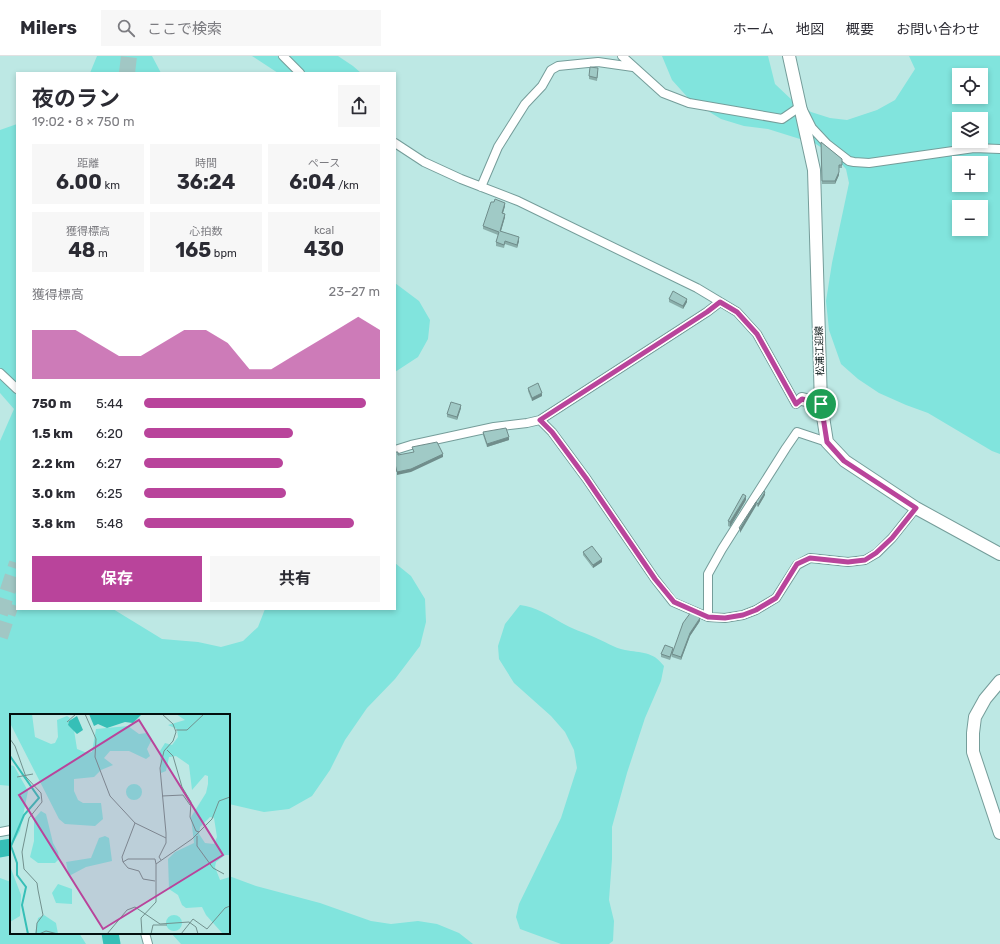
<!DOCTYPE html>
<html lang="ja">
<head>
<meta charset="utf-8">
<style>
  body { margin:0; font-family:Rubik,"Noto Sans JP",sans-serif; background:#f7f7f7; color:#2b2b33; height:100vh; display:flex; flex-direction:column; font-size:15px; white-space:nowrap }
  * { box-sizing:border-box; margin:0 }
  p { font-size:13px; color:#7c7c81 }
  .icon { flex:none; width:22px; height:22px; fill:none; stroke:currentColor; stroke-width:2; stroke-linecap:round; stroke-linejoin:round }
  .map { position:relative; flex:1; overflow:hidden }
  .sheet { position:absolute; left:16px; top:16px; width:380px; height:538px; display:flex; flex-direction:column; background:#fff; border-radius:0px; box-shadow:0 2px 6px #0003 }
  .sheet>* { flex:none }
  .controls { position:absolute; left:952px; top:12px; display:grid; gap:8px }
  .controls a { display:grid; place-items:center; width:36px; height:36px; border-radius:0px; background:#fff; box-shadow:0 2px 6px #0003; font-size:20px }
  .pin { position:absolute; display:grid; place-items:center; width:34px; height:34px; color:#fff; margin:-17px; border:2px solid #fff; border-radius:50%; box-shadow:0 1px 4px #0007 }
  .round { display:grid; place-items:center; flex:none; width:42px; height:42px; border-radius:0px; background:#f7f7f7 }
  .head { display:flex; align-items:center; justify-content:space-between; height:68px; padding:0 16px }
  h1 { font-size:22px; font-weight:700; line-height:30px }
  .figures { display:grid; grid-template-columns:repeat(3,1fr); gap:6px; height:68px; padding:4px 16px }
  .figures div { display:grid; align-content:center; border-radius:0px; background:#f7f7f7; text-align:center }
  .figures b { font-size:20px; font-weight:700 }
  .figures small { font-size:11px; font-weight:400 }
  .figures p { font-size:11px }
  .chart { height:112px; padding:8px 16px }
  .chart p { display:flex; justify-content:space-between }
  .chart svg { width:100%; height:72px; margin-top:4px; fill:#b9449b; opacity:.7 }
  .cta { display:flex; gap:8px; margin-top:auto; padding:8px 16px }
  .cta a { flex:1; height:46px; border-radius:0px; background:#b9449b; color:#fff; font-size:16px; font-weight:700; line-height:46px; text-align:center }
  .cta a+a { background:#f7f7f7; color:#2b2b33 }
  ul { padding:0 16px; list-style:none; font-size:13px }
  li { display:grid; grid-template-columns:64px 48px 1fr; align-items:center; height:30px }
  li i { height:10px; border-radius:5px; background:#b9449b }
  header { display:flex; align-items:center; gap:24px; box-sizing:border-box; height:56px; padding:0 20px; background:#fff; border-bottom:1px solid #e1e1e2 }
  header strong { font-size:19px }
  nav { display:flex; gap:22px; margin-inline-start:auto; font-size:14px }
  .search { width:280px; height:36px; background:#f7f7f7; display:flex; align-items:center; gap:10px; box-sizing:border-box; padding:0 14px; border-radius:0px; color:#7c7c81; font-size:15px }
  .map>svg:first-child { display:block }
  .green { fill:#81e4dd; fill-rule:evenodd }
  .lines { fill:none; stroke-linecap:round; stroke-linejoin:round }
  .river { stroke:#36bfb7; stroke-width:17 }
  .highway-tunnel { stroke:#a1c7c4; stroke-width:16; stroke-dasharray:16 8; stroke-linecap:butt }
  .street-casing { stroke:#759d9a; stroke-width:10 }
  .secondary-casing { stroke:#759d9a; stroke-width:14 }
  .street { stroke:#fff; stroke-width:8 }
  .secondary { stroke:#fff; stroke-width:12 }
  .wall { fill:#8aaeaa }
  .shaded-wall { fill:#708d8b }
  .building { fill:#a0cac6; stroke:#708d8b }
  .route-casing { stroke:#fff; stroke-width:8 }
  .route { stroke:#b9449b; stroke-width:5 }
  .labels { text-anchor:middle; stroke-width:3; stroke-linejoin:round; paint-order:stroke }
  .street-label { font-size:10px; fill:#020f0e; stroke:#fff }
  .inset-river { fill:none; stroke:#36bfb7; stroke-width:2 }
  .inset-road { fill:none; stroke:#72918e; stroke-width:1 }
  .view { fill:#b9449b; fill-opacity:0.15; stroke:#b9449b; stroke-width:2 }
  .inset-edge { fill:none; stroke:#020f0e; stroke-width:2 }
</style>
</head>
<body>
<header>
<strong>Milers</strong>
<div class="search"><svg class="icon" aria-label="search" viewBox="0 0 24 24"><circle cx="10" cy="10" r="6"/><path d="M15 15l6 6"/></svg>ここで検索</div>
<nav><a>ホーム</a><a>地図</a><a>概要</a><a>お問い合わせ</a></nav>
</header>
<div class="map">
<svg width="1000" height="888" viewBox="0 0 1000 888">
  <rect width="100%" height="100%" fill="#bde8e4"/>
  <path class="green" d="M97 0H152L161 17H90Z
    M252 0H338L353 10 361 17H278Z
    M662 0H768L775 28 793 45 811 56 830 62 847 64 877 54 895 44 915 13 909 0H1000V398L992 395 928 357 906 349 879 337 858 323 841 308 829 274 826 245 832 207 849 127 846 113 835 101 816 88 768 73 744 70 721 63 690 44 672 24ZM959 19H981V41H959ZM959 63H981V85H959ZM959 107H981V129H959ZM959 151H981V173H959Z
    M17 68V553H113L162 583 198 586 221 591 243 585 258 571 265 553H395V507L411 520 425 543 426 566 420 590 395 623 367 652 345 684 330 714 312 740 289 753 264 756 229 748V659H11V730L0 729V385L14 353 0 337V74Z
    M395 227 419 245 430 264 428 283 418 301 395 316Z
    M520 549C536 551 548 559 562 567 572 573 583 576 594 581 604 585 614 592 625 594 641 597 653 595 664 610L661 625 645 662 627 717 612 771V803L609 844 614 865 613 885 609 888H561L520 873 516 861 519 848 561 762 577 712 574 694 565 676 551 660 514 627 499 603 498 590 505 568Z
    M229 820 256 830 320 847 371 865 391 868 418 865 437 868 459 877 473 888H181L171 877H229Z
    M0 822 11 826V877H79L86 888H0Z"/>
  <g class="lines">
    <path class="river" d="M0 793 11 791
      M110 877 112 888"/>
    <path class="highway-tunnel" d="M127 17 129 0
      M0 558 17 507
      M0 581 11 548"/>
    <defs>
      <path id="street" d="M283 0 300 17
        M622 0 663 37 689 47 782 63 801 50 812 72 827 88 849 105 854 106 869 107 974 92 1000 93
        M395 87 424 106 461 123 518 145 697 232 737 256 757 278 796 348 802 343
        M481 131 498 91 525 48 542 30 551 14 558 10 598 6 633 11
        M0 317 17 333
        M540 364 552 376 586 422 655 523 673 546 708 561 725 562 743 559 756 554 776 542 797 509 810 502 848 506 865 504 877 497 892 482 916 452
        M395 394 411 389 494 371 527 367 540 364 707 256 720 246
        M708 561V518L722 493 786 392 797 376 827 386
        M0 776 11 774
        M145 877 148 888"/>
      <path id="secondary" d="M789 0 814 114 821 348 827 386 845 405 916 452 1000 498
        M802 343 821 348
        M1000 625 985 643 975 661 973 677V696L1000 777"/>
    </defs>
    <use href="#street" class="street-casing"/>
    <use href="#secondary" class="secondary-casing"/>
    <use href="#street" class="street"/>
    <use href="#secondary" class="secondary"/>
  </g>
  <path class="wall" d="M598 15 597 25 589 23V20Z
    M821 86 842 103V112H839V119L835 128H822Z
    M505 150 503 157 505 161 501 175 519 185 517 192 505 188 504 192 496 190V186L498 179 483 173V170Z
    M669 243 687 246 683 253 669 246Z
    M528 332 542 340 532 345 528 335Z
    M461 352 457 364 447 361V358Z
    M483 376 509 384 487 391 483 379Z
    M765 439 758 451 756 449V446Z
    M746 444 730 471 728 470V465Z
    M583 496 602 506 593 512 583 499Z
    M700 565 690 580 681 604 672 601V599L670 604 661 601V598L673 594Z"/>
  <path class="shaded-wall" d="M839 116V119L835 128V125Z
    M505 147V150L502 160V157Z
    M505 158V161L500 178V175Z
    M519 181V185L517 192V189Z
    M687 243V246L683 253V250Z
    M542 337V340L532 345V342Z
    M461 349V352L457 364V361Z
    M509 381V384L487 391V388Z
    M443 398V401L411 416 397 419V416Z
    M765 436V439L758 451V448Z
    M746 440V444L730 471V466Z
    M756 446V450L740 477V473Z
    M602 503V506L593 512V509Z
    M700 562V565L690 580 681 604V601L690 577Z"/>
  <path class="building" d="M590 11 598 12 597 22 589 20Z
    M821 86 842 103V109H839V116L835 125H822Z
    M495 143 505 147 502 157 505 158 500 175 519 181 517 189 505 185 504 189 496 186 499 176 483 170 491 146H494Z
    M673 235 687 243 683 250 669 243Z
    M538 327 542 337 532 342 528 332Z
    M451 346 461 349 457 361 447 358Z
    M506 372 509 381 487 388 483 376Z
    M437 386 443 398 411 413 397 416 395 408V396H398V399L414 396 412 391Z
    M764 435 765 436 758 448 756 446Z
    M743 438 746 440 730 466 728 465Z
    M756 446 740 473 739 472Z
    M592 490 602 503 593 509 583 496Z
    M691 556 700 562 690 577 681 601 672 598 683 567Z
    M665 589 673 592 670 601 661 598Z"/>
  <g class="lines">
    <defs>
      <path id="route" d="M720 246 737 256 757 278 796 348 802 343 821 348 827 386 844 405 916 452 892 482 876 497 865 504 848 506 810 502 797 508 776 542 756 554 743 559 725 562 708 561 674 546 655 523 586 422 552 376 540 364 707 256Z"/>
    </defs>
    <use href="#route" class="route-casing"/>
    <use href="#route" class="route"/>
  </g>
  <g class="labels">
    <g class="street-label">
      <text transform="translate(819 295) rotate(-92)" y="4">松浦江迎線</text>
    </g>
  </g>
  <g transform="translate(10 658)">
    <rect width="220" height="220" fill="#bde8e4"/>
    <path d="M0 0H22L25 23 41 30 45 29 48 23 47 6 57 2 60 4 58 11 64 16 67 35 77 39 82 38 86 15 118 12 129 20 137 19 142 25 137 35 140 42 136 45 119 37H100L94 44 103 51 91 56 84 63 64 65V77L68 86 73 89H91L93 105 85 112 55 110 49 105 0 9ZM166 0H220V141H215L206 148 205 153 210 166 220 163V220H213L196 201 192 193 176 194 172 191 168 181 159 175 158 145 165 138 184 129 181 103 196 79 198 70V62L195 61 182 76 179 51 166 42 159 43 156 57 151 59 150 37 155 29 162 31 168 23 167 15 158 11 175 6ZM200 103 204 104 207 123 204 130 195 129 189 120 190 113ZM0 51 4 52 18 77 10 117 0 134ZM116 78a8 8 0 1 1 16 0a8 8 0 1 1-16 0ZM31 97 36 100 43 129 48 138 49 145 45 149H28L20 143 24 127V105ZM95 122 99 124 102 147 76 153 59 162 56 148 81 144 89 124ZM0 152 11 181 10 202 0 208ZM48 170 62 175V190L46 189 42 179ZM34 201 46 209 48 220H25L28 204ZM156 209a8 8 0 1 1 16 0a8 8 0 1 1-16 0Z" fill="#81e4dd" fill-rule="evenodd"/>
    <path d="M79 0H130L131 1 123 9 115 8 97 14 88 10 84 12ZM67 2 73 16 67 20 58 11 59 7Z" fill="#36bfb7"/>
    <path class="inset-river" d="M0 42 29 84 14 101 1 132 7 149V161L16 173 12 191 18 220"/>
    <path class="inset-road" d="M75 0 86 25 85 43 100 82 125 109 156 124M57 8 66 0M166 16H177L194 0M0 25 5 32 16 63 31 79 32 88 19 104 12 138 14 155 27 169 28 176 33 201 27 209 26 220M157 36 163 42 172 73 181 88 180 103 186 117 189 118M7 63 23 60M152 82 173 81 180 91M125 109 112 143 113 148 118 154 129 157 133 165 145 167M187 122V132L203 154 214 160M151 146 149 143 156 129V119L150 54 154 37 163 27 166 18 163 10 152 0M113 148 118 145H145L146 150M29 220 36 217 48 220M97 220 117 196 125 193 150 210 179 208 186 213 188 220M132 220 131 204 146 188V150L182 125 202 105 209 87 220 83M141 220 143 211H157M171 220 183 205 197 215 215 194 220 192"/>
    <path class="view" d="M129 6 213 141 93 215 9 81Z"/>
    <rect width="220" height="220" class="inset-edge"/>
  </g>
</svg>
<div class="controls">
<a><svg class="icon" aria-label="locate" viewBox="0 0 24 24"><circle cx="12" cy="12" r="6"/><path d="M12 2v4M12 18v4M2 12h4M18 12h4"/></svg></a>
<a><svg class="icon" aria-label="layers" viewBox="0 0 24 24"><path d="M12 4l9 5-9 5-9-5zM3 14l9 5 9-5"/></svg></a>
<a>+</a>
<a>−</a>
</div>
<div class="pin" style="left:821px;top:348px;background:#1e9e55"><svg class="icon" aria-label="arrive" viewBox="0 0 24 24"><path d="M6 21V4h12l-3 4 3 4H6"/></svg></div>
<section class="sheet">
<div class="head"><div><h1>夜のラン</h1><p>19:02 · 8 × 750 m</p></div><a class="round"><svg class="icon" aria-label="share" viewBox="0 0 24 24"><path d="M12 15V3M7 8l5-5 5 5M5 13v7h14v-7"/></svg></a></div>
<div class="figures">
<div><p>距離</p><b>6.00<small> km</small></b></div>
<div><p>時間</p><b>36:24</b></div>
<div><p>ペース</p><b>6:04<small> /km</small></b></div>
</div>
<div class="figures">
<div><p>獲得標高</p><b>48<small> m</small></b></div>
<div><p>心拍数</p><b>165<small> bpm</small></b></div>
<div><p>kcal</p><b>430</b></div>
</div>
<div class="chart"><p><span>獲得標高</span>23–27 m</p>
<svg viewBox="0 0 160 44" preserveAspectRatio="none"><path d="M0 44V14L10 14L20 14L30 22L40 30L50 30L60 22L70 14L80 14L90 22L100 38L110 38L120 30L130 22L140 14L150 6L160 14V44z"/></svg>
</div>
<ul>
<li><b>750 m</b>5:44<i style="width:94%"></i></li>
<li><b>1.5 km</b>6:20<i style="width:63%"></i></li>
<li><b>2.2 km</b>6:27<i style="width:59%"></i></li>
<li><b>3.0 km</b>6:25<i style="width:60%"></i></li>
<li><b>3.8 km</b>5:48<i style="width:89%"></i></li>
</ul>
<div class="cta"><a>保存</a><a>共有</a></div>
</section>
</div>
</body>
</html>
